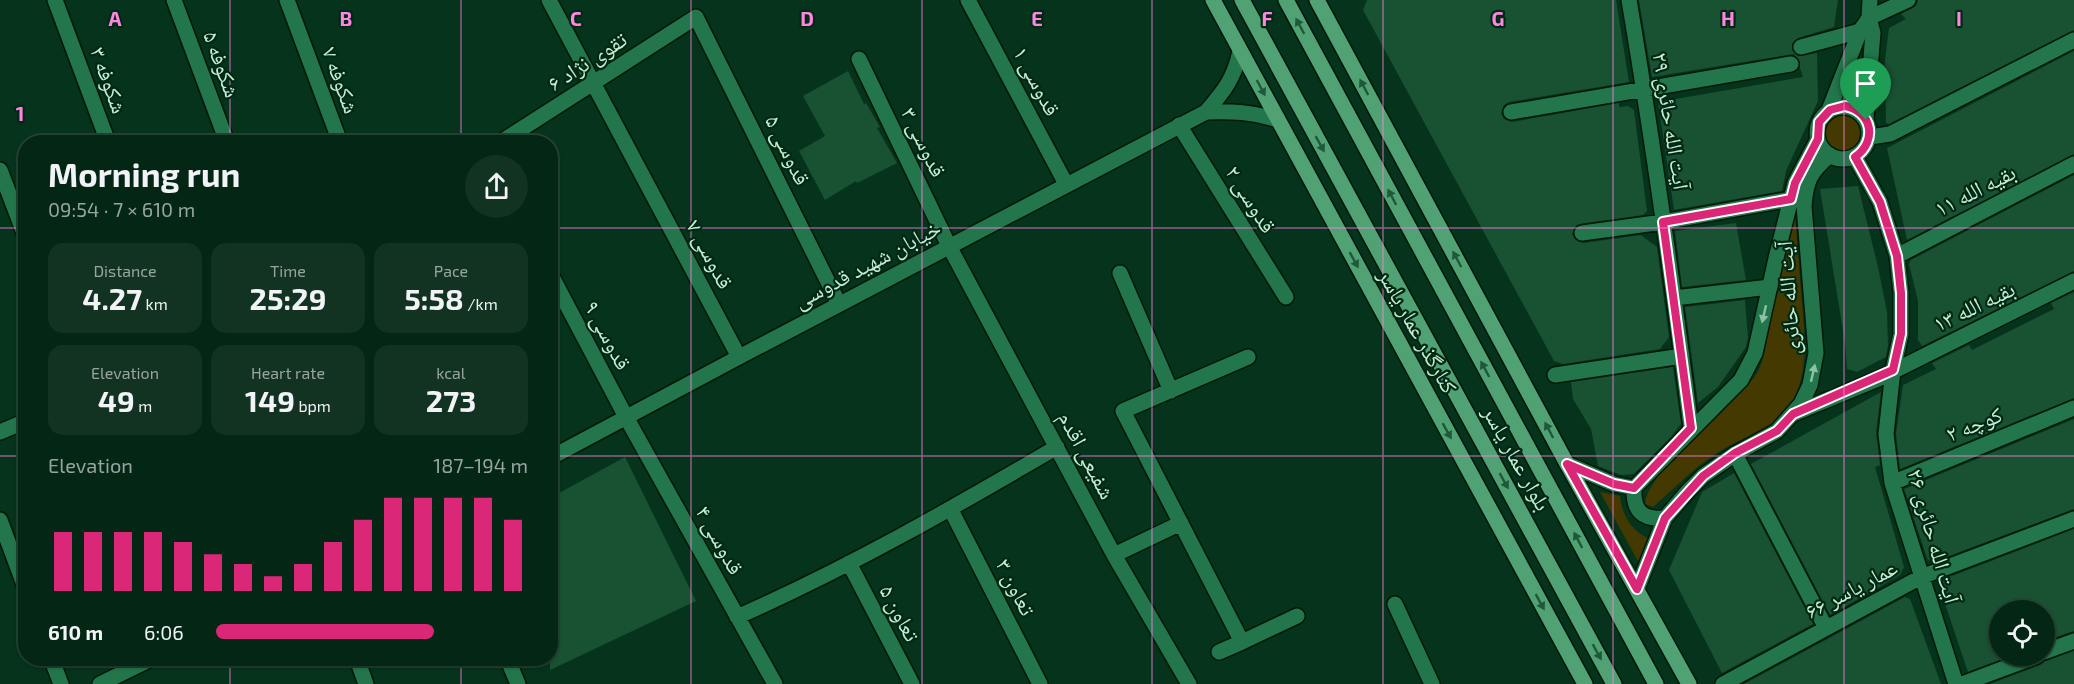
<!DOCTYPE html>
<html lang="en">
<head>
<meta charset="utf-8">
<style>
  body { margin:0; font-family:"Exo 2","Noto Naskh Arabic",sans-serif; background:#123222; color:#f1f3f6; height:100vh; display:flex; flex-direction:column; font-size:22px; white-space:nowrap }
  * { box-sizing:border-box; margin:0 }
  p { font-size:20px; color:#97a5a0 }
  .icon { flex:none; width:33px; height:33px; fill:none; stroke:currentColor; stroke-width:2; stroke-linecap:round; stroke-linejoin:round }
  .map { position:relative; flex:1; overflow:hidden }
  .drawer { position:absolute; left:18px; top:135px; width:540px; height:531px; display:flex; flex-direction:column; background:#042615; border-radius:24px; box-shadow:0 2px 4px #0004,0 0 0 2px #254334 }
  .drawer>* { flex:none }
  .buttons { position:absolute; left:1989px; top:600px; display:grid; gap:12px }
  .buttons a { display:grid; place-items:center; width:66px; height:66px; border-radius:50%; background:#042615; box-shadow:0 2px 4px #0004,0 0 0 2px #254334; font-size:30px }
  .pin { position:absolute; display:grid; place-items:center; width:51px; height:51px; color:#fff; margin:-62px -26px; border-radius:50% 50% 50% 0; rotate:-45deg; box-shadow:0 0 6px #0007 }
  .pin .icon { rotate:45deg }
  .round { display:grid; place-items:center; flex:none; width:63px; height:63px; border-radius:32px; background:#123222 }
  .summary { display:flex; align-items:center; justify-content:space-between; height:102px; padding:0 30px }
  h1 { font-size:33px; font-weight:700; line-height:45px }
  .stats { display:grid; grid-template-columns:repeat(3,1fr); gap:9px; height:102px; padding:6px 30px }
  .stats div { display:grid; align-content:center; border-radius:15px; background:#123222; text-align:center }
  .stats b { font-size:30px; font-weight:700 }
  .stats small { font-size:16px; font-weight:400 }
  .stats p { font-size:16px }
  .chart { height:168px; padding:12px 30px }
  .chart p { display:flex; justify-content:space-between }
  .chart svg { width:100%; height:108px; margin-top:6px; stroke:#db2777; stroke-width:6 }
  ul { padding:0 30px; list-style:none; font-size:20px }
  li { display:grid; grid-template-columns:96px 72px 1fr; align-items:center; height:45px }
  li i { height:15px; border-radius:8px; background:#db2777 }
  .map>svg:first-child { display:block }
  .green { fill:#443901 }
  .building { fill:#195133 }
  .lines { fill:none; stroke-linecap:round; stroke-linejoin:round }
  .minor-casing { stroke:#01180a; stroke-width:18 }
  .secondary-casing { stroke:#01180a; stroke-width:18 }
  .primary-casing { stroke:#01180a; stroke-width:18 }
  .minor { stroke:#23764b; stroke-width:15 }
  .secondary { stroke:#23764b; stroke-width:15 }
  .primary { stroke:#50a173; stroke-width:15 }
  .oneway { fill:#205939 }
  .oneway2 { fill:#8dc3a4 }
  .route-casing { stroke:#fff; stroke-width:12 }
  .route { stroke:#db2777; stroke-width:8 }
  .grid { fill:none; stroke:#fd86e2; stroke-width:1.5; stroke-opacity:0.55 }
  .labels { text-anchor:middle; stroke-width:4.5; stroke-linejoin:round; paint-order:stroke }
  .street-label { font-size:22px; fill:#c6edd4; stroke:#002913 }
  .grid-label { font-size:20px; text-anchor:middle; font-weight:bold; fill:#fd86e2; stroke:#002913; stroke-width:4.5; stroke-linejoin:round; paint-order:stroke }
</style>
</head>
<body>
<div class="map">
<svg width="2074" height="684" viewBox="0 0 2074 684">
  <rect width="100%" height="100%" fill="#06331c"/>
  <path class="green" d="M1859 48 1858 103 1844 102Z
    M1824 134a20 20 0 1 1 40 0a20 20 0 1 1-40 0Z
    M1795 213C1797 239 1799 265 1801 291 1804 330 1812 378 1786 411 1769 431 1741 438 1720 451 1695 466 1675 488 1653 507L1645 504C1648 471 1729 407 1752 380 1767 363 1766 336 1770 315 1777 282 1784 249 1791 216Z
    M1600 492 1620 496C1622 515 1631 531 1650 539L1639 563Z"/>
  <path class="building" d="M1367 0H1616L1629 82 1509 102 1504 105 1501 113 1504 119 1512 122 1619 103V107L1628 106 1634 110 1647 211 1643 215 1580 224 1576 226 1572 234 1575 239 1583 243 1641 235 1657 247 1669 337 1660 349 1563 364 1554 361 1363 10Z
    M1639 0H1838L1834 27 1798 38 1792 44V50L1798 56 1817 53 1818 101 1786 171 1782 191 1674 210 1658 102 1803 77 1800 68V62L1794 54 1652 77Z
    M1918 0H2074V30L1889 124 1886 123 1885 60 1889 28 1906 19 1901 14 1916 6Z
    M2074 51V154L1907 240 1887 148Z
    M848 71 864 104 866 103 880 127 877 128 897 163 857 183 856 181 825 200 799 151 825 136 803 96Z
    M2074 175V271L1922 346 1918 340V301L1909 264 1911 260Z
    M1858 186 1878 267 1887 312 1888 346 1886 357 1857 372 1847 369 1845 343 1820 189Z
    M1736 223 1746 280 1682 287 1675 231Z
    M2074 292V398L1900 469 1896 434 1903 385 1936 369 1932 363 1969 345 1972 350 2054 309 2051 303Z
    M1745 300 1748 338 1746 347 1718 387 1698 403 1685 307Z
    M1673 367 1681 424 1670 438 1634 474 1621 475 1598 466 1591 429 1573 399 1571 382Z
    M1881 392 1876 433 1880 465 1875 467 1904 567 1900 575 1830 615 1751 464Z
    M2074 419V509L1936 561H1930L1927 558 1904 489Z
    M625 457 696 601 550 670V498Z
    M1734 473 1813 624 1722 673 1669 570 1702 492Z
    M2074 529V631L2044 641V610H2000V656H2010L1968 672 1939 586 1944 579Z
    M1905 597 1910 599 1941 684H1744Z
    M2074 651V684H1990L2040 665 2045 661Z"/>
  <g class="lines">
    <defs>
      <path id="minor" d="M55 0 108 142
        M174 0 227 142
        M287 0 340 142
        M549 0 739 357
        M968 0 1066 184
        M1629 0C1653 142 1673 285 1691 428
        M1869 18 1908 0
        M1801 47 1860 31
        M859 59 949 246 1114 555 1189 684
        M1511 112 1791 64
        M1179 125 1286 297
        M1870 137 1890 134 2074 40
        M501 142 696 17 839 304
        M1855 157 1880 202 1897 256 1901 293V334L1893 370 1886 434 1892 483 1956 684
        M0 170 26 238
        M1582 233 1663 222 1791 199
        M1897 256 2074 164
        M550 273 626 417 775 684
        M1120 273 1171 391
        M1674 298 1770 287
        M1248 357 1123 411 1242 642 1297 616
        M1555 375 1682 356
        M1793 414 1878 379 2074 281
        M0 432 26 421
        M1735 454 1826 628
        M1892 483 2074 408
        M951 510 1040 684
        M0 520 26 590
        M1114 555 1181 523
        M849 563 912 684
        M1395 604 1432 684
        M737 617C848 568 953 508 1057 447
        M1219 652 1242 642
        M2044 652 2074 641
        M51 658 61 684
        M507 658 518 684
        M357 659 366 684
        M1723 684 1921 577 2074 519
        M1962 684 2037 656"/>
      <path id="secondary" d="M1817 133a26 26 0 1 1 52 0a26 26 0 1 1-52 0Z
        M1829 110 1860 31 1869 18
        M1206 112C1224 91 1234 79 1240 51
        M1866 119 1873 33 1869 18 1870 0
        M550 458 739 357 1206 112C1232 111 1253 112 1278 120
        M1567 464 1614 484 1634 488 1741 380 1755 353 1777 254 1795 183 1818 139
        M1634 488C1633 511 1642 520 1665 518
        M1637 589 1665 518 1687 492 1703 476 1735 454 1777 431 1801 404 1810 385 1816 353 1804 206C1806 181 1810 172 1830 155
        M100 684 153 658"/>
      <path id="primary" d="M1213 0 1585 684
        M1242 0 1614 684
        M1286 0 1656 684
        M1317 0 1567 464 1689 684"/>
    </defs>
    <use href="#minor" class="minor-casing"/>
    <use href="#secondary" class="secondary-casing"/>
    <use href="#primary" class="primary-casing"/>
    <use href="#minor" class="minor"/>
    <use href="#secondary" class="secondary"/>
    <use href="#primary" class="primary"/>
  </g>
  <defs><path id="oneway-solid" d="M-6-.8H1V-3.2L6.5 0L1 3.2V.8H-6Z" transform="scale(1.5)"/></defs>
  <g class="oneway">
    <use href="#oneway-solid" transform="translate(1300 26) rotate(-118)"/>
    <use href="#oneway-solid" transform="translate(1364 87) rotate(-118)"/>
    <use href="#oneway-solid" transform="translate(1261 88) rotate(62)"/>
    <use href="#oneway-solid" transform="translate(1320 144) rotate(61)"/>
    <use href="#oneway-solid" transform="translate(1392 197) rotate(-118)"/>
    <use href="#oneway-solid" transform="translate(1457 259) rotate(-118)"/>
    <use href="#oneway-solid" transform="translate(1354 260) rotate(61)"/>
    <use href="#oneway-solid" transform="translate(1485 369) rotate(-118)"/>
    <use href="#oneway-solid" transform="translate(1549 430) rotate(-118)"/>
    <use href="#oneway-solid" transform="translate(1447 431) rotate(61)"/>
    <use href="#oneway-solid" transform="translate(1504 481) rotate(61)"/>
    <use href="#oneway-solid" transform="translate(1578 540) rotate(-118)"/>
    <use href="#oneway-solid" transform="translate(1540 602) rotate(61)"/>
    <use href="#oneway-solid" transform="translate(1597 652) rotate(61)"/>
  </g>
  <g class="oneway2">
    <use href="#oneway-solid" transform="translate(1764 314) rotate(103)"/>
    <use href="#oneway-solid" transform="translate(1813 373) rotate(-77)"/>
  </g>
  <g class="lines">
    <defs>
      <path id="route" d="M1845 106C1872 111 1878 141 1855 157L1880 202 1897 256 1901 293V334L1893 370 1793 414 1777 431 1735 453 1703 476 1665 518 1637 589 1567 464 1614 484 1634 488 1691 428 1663 222 1791 199 1795 183 1818 139 1819 122 1830 110Z"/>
    </defs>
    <use href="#route" class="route-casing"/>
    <use href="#route" class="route"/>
  </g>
  <path class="grid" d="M230 0V142M461 0V142M691 0V684M922 0V684M1152 0V684M1383 0V684M1613 0V684M1844 0V684M0 228H26M550 228H2074M0 456H26M550 456H2074M230 658V684M461 658V684"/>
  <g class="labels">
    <g class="street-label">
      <text transform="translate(587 61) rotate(-33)" y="8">تقوی نژاد ۶</text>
      <text transform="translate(222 64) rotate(70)" y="8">شکوفه ۵</text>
      <text transform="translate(109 80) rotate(70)" y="8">شکوفه ۳</text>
      <text transform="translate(341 80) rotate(70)" y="8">شکوفه ۷</text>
      <text transform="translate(1037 81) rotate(62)" y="8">قدوسی ۱</text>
      <text transform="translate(1671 121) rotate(81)" y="8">آیت الله حائری ۲۹</text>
      <text transform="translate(924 142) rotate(64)" y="8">قدوسی ۳</text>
      <text transform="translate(788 150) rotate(64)" y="8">قدوسی ۵</text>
      <text transform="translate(1975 190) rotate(-27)" y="8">بقیه الله ۱۱</text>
      <text transform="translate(1251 199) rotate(58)" y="8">قدوسی ۲</text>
      <text transform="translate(710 254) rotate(62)" y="8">قدوسی ۷</text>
      <text transform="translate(867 264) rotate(-28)" y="8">خیابان شهید قدوسی</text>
      <text transform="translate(1788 298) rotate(-94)" y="8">آیت الله حائری</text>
      <text transform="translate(1974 306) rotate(-26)" y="8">بقیه الله ۱۳</text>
      <text transform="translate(1418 331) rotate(61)" y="8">کنارگذر عمار یاسر</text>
      <text transform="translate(608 335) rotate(62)" y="8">قدوسی ۹</text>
      <text transform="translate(1974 424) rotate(-22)" y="8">کوچه ۲</text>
      <text transform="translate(1087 455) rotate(62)" y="8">شفیعی اقدم</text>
      <text transform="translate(1517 458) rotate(61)" y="8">بلوار عمار یاسر</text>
      <text transform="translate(1934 536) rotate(74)" y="8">آیت الله حائری ۲۶</text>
      <text transform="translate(720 540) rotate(61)" y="8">قدوسی ۴</text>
      <text transform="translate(1016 587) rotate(63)" y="8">تعاون ۳</text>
      <text transform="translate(1851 589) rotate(-28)" y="8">عمار یاسر ۶۶</text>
      <text transform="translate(900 613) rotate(62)" y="8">تعاون ۵</text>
    </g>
  </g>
  <g class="grid-label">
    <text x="115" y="26">A</text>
    <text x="346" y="26">B</text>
    <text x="576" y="26">C</text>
    <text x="807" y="26">D</text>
    <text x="1037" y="26">E</text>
    <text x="1267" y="26">F</text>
    <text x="1498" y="26">G</text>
    <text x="1728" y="26">H</text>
    <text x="1959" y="26">I</text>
    <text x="20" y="121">1</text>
  </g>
</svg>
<div class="buttons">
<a><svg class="icon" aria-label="locate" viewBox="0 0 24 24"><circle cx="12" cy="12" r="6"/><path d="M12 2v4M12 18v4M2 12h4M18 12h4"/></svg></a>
</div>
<div class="pin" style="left:1866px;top:120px;background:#1e9e55"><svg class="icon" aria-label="arrive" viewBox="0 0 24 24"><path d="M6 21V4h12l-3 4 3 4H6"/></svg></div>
<section class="drawer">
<div class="summary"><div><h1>Morning run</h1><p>09:54 · 7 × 610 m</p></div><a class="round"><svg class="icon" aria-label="share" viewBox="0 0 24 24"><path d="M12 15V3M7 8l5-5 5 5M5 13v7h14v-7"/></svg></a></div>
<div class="stats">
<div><p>Distance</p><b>4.27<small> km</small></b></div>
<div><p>Time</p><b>25:29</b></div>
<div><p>Pace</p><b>5:58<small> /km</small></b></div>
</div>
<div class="stats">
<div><p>Elevation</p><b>49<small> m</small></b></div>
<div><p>Heart rate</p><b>149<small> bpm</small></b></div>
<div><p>kcal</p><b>273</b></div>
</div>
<div class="chart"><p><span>Elevation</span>187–194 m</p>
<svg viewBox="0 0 160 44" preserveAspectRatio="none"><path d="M5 44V20M15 44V20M25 44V20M35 44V20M45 44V24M55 44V29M65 44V33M75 44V38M85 44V33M95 44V24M105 44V15M115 44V6M125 44V6M135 44V6M145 44V6M155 44V15"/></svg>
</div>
<ul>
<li><b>610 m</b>6:06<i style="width:70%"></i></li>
</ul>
</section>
</div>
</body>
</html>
